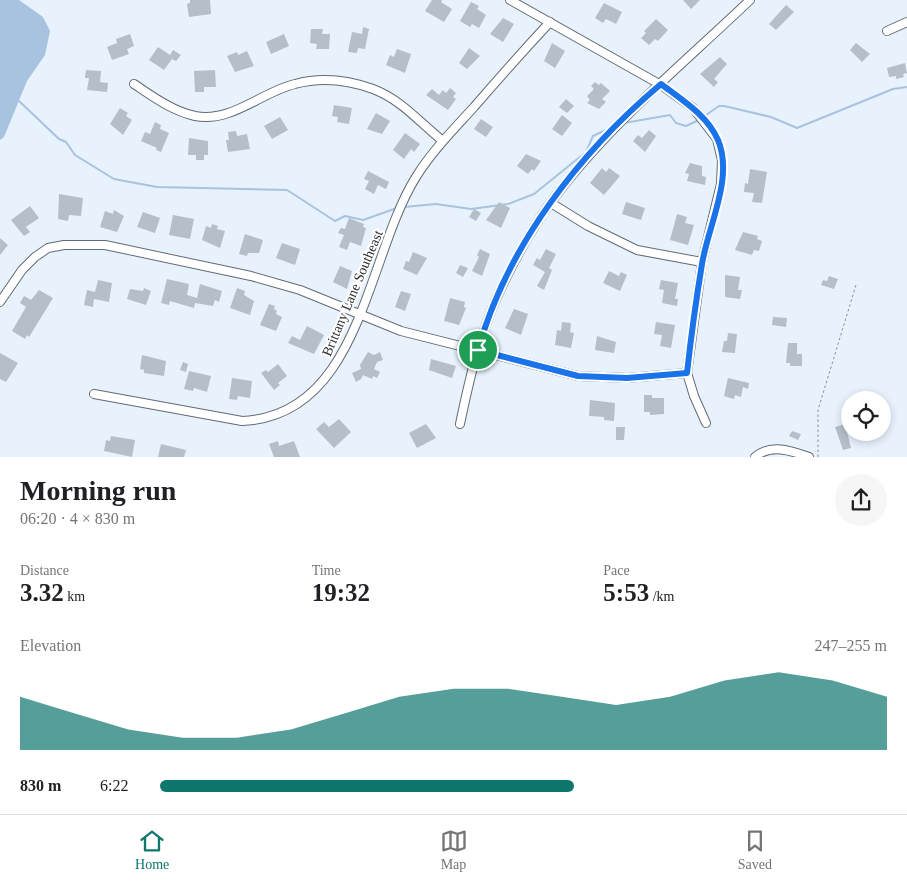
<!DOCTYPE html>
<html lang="en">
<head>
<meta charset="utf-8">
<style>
  body { margin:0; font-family:"Times New Roman",serif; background:#f6f6f6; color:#202124; height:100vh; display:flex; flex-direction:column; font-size:19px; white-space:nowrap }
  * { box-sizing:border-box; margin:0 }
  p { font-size:16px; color:#757577 }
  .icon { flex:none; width:28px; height:28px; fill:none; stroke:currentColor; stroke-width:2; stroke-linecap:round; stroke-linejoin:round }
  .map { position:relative; height:457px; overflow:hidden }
  .details { display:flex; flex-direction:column; background:#fff; flex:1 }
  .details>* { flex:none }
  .fabs { position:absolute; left:841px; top:391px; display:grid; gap:10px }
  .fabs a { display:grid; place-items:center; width:50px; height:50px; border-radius:50%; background:#fff; box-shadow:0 2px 8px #0003; font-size:25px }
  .pin { position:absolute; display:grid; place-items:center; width:42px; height:42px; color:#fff; margin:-21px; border:2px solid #fff; border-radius:50%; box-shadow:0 1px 5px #0007 }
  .round { display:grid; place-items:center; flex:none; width:52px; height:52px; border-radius:26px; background:#f6f6f6 }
  .summary { display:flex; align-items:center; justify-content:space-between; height:85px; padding:0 20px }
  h1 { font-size:28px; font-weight:700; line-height:38px }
  .figures { display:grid; grid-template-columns:repeat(3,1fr); gap:8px; height:85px; padding:5px 20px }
  .figures div { display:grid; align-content:center }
  .figures b { font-size:25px; font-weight:700 }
  .figures small { font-size:14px; font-weight:400 }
  .figures p { font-size:14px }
  .chart { height:140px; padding:10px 20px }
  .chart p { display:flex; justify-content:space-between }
  .chart svg { width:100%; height:90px; margin-top:5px; fill:#0f766e; opacity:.7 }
  ul { padding:0 20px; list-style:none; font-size:16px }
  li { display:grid; grid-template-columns:80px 60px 1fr; align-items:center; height:38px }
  li i { height:12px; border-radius:6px; background:#0f766e }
  .menu { display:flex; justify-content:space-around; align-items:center; height:70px; border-top:1px solid #e0e0e0; background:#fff; font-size:14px; color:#757577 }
  .menu a { display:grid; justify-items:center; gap:2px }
  .menu .active { color:#0f766e }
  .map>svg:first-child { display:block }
  .water { fill:#a7c3df }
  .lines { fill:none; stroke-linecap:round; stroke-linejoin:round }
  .stream { stroke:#a7c3df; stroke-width:2 }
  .building { fill:#b5bfc9 }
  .minor-casing { stroke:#626b74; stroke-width:10 }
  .path { stroke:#878e95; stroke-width:1; stroke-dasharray:2.5 2.5; stroke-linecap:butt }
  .minor { stroke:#fff; stroke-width:8 }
  .route-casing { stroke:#fff; stroke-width:10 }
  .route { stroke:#1a73e8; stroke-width:6 }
  .labels { text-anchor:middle; stroke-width:4.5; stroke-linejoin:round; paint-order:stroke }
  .street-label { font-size:14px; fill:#2b2f33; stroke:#fefefe }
</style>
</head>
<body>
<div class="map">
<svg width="907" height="457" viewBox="0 0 907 457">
  <rect width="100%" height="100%" fill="#e8f2fd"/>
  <path class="water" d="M0 0H19L43 17 50 31 45 55 27 81 4 137 0 140Z"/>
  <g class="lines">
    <path class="stream" d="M18 100 59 139 66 142 75 155 114 179 157 187 287 190 335 221 345 216 363 220 397 208
      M703 117 719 106H724L771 117 797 128 893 89 907 87
      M624 123 670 115 676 123 686 126 699 120
      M404 207 436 204 471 209 508 204 534 194 586 152 593 136 610 128"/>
  </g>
  <path class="building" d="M190 0H210L211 14 189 17 187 4 190 3Z
    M432 0H442L441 2 452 9 444 22 425 11Z
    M683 0H700L691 9Z
    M471 2 479 6 477 9 486 15 479 28 472 24 470 27 460 21Z
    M604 3 622 12 616 24 606 19 603 23 595 18Z
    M786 5 794 12 776 30 769 24Z
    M503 18 514 24 503 42 490 34Z
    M656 19 668 30 658 41 655 39 649 45 641 38 646 33 644 31Z
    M363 27 369 29 365 49 358 48 357 53 348 52 352 32 362 34Z
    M311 29H323L322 34H330L329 49H316L317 44 310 43Z
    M130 34 134 46 127 49 129 54 112 60 107 47 117 43 116 39Z
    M284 34 289 46 271 54 266 42Z
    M552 43 565 51 555 68 544 61Z
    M856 43 870 54 862 62 850 50Z
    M158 47 170 55 173 50 181 55 176 61 172 59 164 70 149 60Z
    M469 48 480 56 467 69 459 63Z
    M397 49 411 54 405 73 386 65 390 55 394 57Z
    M247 51 254 66 235 72 227 56 237 52 238 55Z
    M720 57 727 64 714 79 718 82 714 87 700 74Z
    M905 63 907 73 903 74 904 77 896 79V76L889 77 887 68Z
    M86 70 101 71 100 82 108 83 107 92 87 90 89 78H85Z
    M215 70 216 87H204V92H195L194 71Z
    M595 82 599 85 601 83 610 91 602 99 606 102 599 109 587 103 590 100 587 96 594 89 591 86Z
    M450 88 456 93 453 97 456 99 448 110 426 95 432 89 439 95 443 90 446 93Z
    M566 99 574 106 567 113 559 107Z
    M334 105 352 108 349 124 337 122 338 117 332 116Z
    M120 108 128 113 126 116 132 120 123 135 110 124Z
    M376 113 390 121 382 134 367 129Z
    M562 115 572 123 562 136 552 129Z
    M280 117 288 130 272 139 264 126Z
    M481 119 493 127 486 137 474 129Z
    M155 122 161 125 160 129 169 133 161 152 156 150 157 148 141 141 145 132 150 134Z
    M649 130 656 136 645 152 633 141 638 135 642 138Z
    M236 131 237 136 247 134 250 149 228 152 226 140H229L228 132Z
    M405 133 420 144 414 152 411 149 404 159 393 150Z
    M189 138 208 141V155H204V160H196V155H188Z
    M526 154 541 161 534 171 532 169 528 174 517 166Z
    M690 163 702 166V176L706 177 705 185 687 181 689 174 685 173Z
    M602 168 606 172 609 168 620 176 604 195 590 183Z
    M750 169 767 172 762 203 752 202 754 193 744 192 745 183 748 184Z
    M368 171 389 182 386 189 378 185 374 194 365 189 369 181 364 179Z
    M59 194 83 198 81 216 69 215 68 221 58 219Z
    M499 202 510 208 501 228 486 220Z
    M626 202 645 208 641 220 622 214Z
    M30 206 39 218 26 227 30 232 24 236 11 220Z
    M474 209 481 213 476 221 469 217Z
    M114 210 124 216 117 232 100 227 105 211 113 214Z
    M143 212 160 218 155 233 137 227Z
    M677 214 687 217 685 223 694 225 688 245 670 240Z
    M173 215 194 219 190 239 169 235Z
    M349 218 364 224 363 227 366 228 361 246 350 242 347 250 339 247 344 235 338 233 341 228 345 229Z
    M212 224 218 226 217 229 225 231 220 248 202 240 206 226 211 228Z
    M743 232 758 236 757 239 762 241 759 251 754 250 752 255 735 250Z
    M245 234 263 240 259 253H248L247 256 239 254Z
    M0 238 8 245 0 255Z
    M282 243 300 249 295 265 276 258Z
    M480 249 490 254 482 276 472 271 479 257 477 255Z
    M546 249 556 254 549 268 552 270 544 290 537 286 545 272 533 265 537 258 540 260Z
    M413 252 427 258 417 275 403 269 406 261 409 262Z
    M460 265 468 268 463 277 456 273Z
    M340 266 352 271 347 289 333 282Z
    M609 271 619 276 621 272 627 275 620 291 603 283Z
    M725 275 740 277 738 290H742L740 299 725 297Z
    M829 276 838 279 834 289 821 285 823 280 827 281Z
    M167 279 189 284 187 295 197 298 200 284 222 291 219 302 215 300 213 306 195 303 194 308 170 301 169 305 161 303Z
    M98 280 112 283 109 302 94 299 93 307 84 305 87 290 95 292Z
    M661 280 678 283 675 299H678L677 306 662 303 664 290 659 289Z
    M144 288 151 291 146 305 127 299 130 289 143 291Z
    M237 288 245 291 244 295 254 301 250 315 230 308Z
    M39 290 53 298 29 337 27 335 25 339 12 331 26 307 20 303 24 296 31 300Z
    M401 291 411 294 405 311 395 307Z
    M450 298 465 302 464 307 466 308 459 325 444 321Z
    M269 304 275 306 274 309 277 311 276 314 282 317 276 331 260 325Z
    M514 309 528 314 521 335 505 328Z
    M773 317 787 318 786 327 772 325Z
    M562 322 571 323 570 332 574 333 571 348 555 345 557 330 561 331Z
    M656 322 675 325 671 348 660 346 662 335 654 334Z
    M307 326 324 335 314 354 288 343 292 336 300 340Z
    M728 333 737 334 735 353 722 352 724 341H727Z
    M597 336 616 342 614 353 595 350Z
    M788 343H797V354H802V366H790V363H786Z
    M368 352 374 355 380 352 383 360 377 362 374 369 380 372 377 378 373 376 372 379 363 375 361 379 356 382 352 373 361 369 360 365Z
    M0 353 18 363 6 382 0 379Z
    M142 355 166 361 164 376 144 373V370L140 369Z
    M431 359 456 366 452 378 429 370Z
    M183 362 188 364 186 372 180 370Z
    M278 364 287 376 278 383 280 385 274 390 261 373 266 370 268 372Z
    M189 371 211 376 207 392 194 388 193 391 184 389Z
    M232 378 252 381 250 398 238 396 237 400 229 399Z
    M728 378 749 383 748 389 743 387 741 397 735 395 734 399 724 396Z
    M644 395H652V398H664V414L650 415V412H644Z
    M590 400 615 403 614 421 604 420V417L589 416Z
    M339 419 351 432 334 448 316 429 324 422 329 427Z
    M426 424 436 438 417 448 409 433Z
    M845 424 851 448 843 450 835 427Z
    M616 427H625L624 440H616Z
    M792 431 801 434 798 440 789 436Z
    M111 436 135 440 132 457 104 451 106 440 110 441Z
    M278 441 279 446 294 441 300 457H274L269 444Z
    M161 444 186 450 184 457H158Z"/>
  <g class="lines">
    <defs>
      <path id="minor" d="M510 0 661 85 693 108 717 139 722 160 721 184 702 262 687 373 694 396 706 423
        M887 31 907 22
        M134 84C152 96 172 111 195 116 232 123 261 92 295 84 321 77 348 80 373 89 402 100 420 123 443 141
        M551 203 588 226 637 250 702 262
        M0 302 22 270 35 257 48 248 64 245H105L251 276 300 290 401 331 578 376 627 378 687 373
        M94 394 242 421C361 416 366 257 416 177 432 151 454 129 474 107 499 78 524 50 550 22
        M460 424C469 381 479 337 497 297 512 264 530 231 551 202 607 126 682 65 750 0
        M755 457C771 443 792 451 809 457"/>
    </defs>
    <use href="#minor" class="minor-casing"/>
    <path class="path" d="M818 457V410L856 285"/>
    <use href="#minor" class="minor"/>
  </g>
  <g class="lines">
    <defs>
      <path id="route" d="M661 84C682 100 707 115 718 140 734 178 708 226 702 264 696 300 691 337 687 373L627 378 578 376 478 350C507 246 579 153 661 84Z"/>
    </defs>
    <use href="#route" class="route-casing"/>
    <use href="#route" class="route"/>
  </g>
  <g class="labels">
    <g class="street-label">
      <text transform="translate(352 293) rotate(-67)" y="5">Brittany Lane Southeast</text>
    </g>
  </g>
</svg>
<div class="fabs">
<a><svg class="icon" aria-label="locate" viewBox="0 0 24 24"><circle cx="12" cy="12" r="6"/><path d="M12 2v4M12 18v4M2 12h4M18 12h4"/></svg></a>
</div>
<div class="pin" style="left:478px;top:350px;background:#1e9e55"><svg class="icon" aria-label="arrive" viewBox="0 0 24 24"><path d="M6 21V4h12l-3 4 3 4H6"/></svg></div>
</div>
<section class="details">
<div class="summary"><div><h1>Morning run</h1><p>06:20 · 4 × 830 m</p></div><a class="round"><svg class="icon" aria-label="share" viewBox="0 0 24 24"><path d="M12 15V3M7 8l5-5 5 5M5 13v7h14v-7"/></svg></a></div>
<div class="figures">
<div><p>Distance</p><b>3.32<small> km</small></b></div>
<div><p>Time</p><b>19:32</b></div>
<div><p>Pace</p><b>5:53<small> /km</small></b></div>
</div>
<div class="chart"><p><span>Elevation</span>247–255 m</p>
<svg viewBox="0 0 160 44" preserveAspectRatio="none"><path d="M0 44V18L10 26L20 34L30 38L40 38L50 34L60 26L70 18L80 14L90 14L100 18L110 22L120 18L130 10L140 6L150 10L160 18V44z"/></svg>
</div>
<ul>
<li><b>830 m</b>6:22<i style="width:57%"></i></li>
</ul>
</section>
<nav class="menu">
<a class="active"><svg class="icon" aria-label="home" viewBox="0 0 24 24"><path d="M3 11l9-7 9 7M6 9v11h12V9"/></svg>Home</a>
<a><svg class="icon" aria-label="map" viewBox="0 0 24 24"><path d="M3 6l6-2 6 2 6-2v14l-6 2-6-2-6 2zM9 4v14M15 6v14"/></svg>Map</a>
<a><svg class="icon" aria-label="saved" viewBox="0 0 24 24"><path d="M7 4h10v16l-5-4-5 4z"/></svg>Saved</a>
</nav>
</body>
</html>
